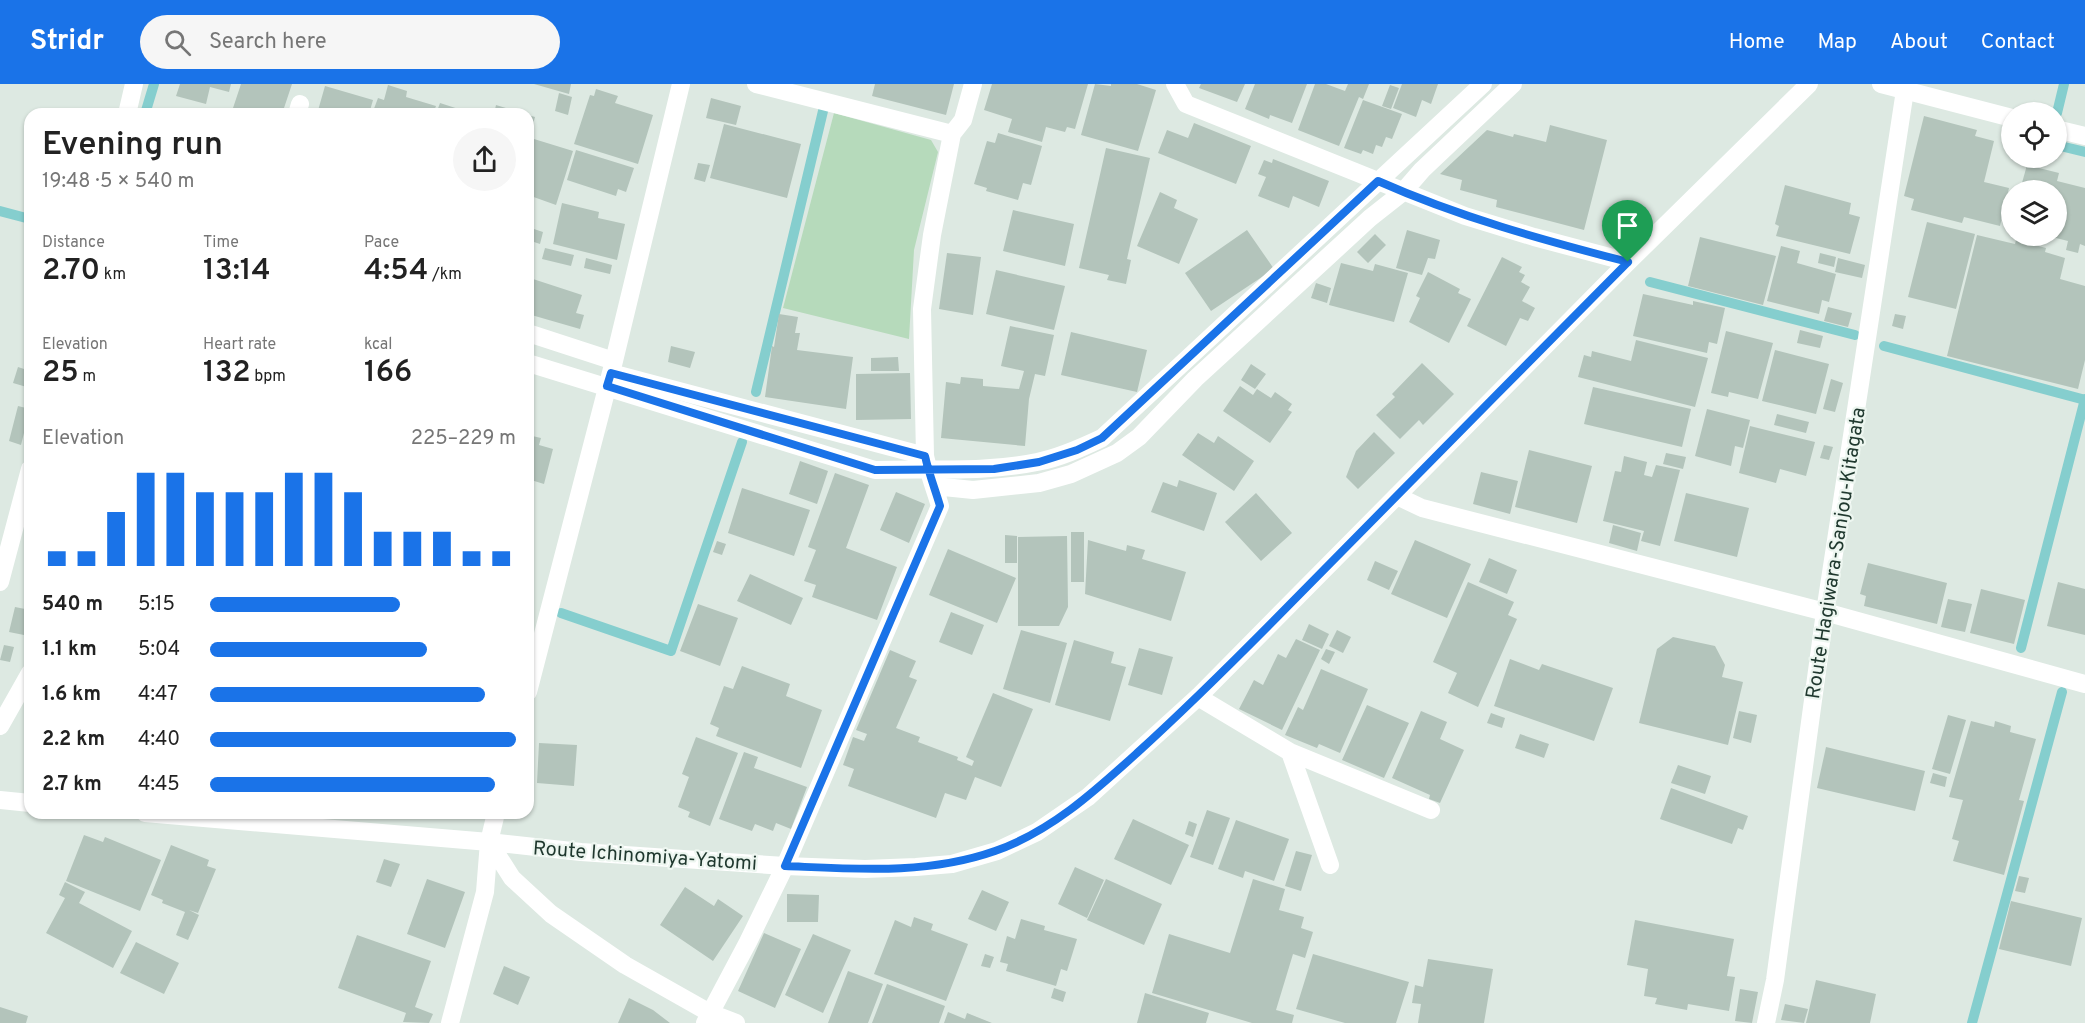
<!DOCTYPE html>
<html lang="en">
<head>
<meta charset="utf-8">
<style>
  body { margin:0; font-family:Overpass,sans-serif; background:#f6f6f6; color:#222; height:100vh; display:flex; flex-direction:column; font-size:22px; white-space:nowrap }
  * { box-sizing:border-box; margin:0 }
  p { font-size:20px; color:#767676 }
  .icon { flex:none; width:33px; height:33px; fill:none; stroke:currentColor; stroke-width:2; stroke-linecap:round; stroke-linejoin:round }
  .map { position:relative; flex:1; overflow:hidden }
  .side { position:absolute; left:24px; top:24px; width:510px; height:711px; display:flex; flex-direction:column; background:#fff; border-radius:18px; box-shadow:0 2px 4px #0004 }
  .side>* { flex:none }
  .buttons { position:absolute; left:2001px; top:18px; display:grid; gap:12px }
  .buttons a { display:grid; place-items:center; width:66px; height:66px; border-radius:50%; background:#fff; box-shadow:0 2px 4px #0004; font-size:30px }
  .pin { position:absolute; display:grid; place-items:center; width:51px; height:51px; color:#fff; margin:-62px -26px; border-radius:50% 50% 50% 0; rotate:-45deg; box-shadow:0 0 6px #0007 }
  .pin .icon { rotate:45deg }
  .round { display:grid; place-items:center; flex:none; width:63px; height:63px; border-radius:32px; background:#f6f6f6 }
  .head { display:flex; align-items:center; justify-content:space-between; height:102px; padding:0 18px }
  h1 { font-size:33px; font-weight:600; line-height:45px }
  .stats { display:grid; grid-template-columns:repeat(3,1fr); gap:9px; height:102px; padding:6px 18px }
  .stats div { display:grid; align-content:center }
  .stats b { font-size:30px; font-weight:600 }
  .stats small { font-size:16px; font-weight:400 }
  .stats p { font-size:16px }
  .chart { height:168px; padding:12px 18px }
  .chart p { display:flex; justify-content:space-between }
  .chart svg { width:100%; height:108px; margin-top:6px; stroke:#1a73e8; stroke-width:6 }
  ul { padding:0 18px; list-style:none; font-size:20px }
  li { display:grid; grid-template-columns:96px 72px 1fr; align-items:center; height:45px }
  li i { height:15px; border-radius:8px; background:#1a73e8 }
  header { display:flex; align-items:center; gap:36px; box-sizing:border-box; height:84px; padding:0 30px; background:#1a73e8; color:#fff }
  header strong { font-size:28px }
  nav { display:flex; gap:33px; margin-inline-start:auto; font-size:21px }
  .search { width:420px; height:54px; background:#f6f6f6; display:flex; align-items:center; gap:15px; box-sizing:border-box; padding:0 21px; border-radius:33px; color:#767676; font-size:22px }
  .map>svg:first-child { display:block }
  .green { fill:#b6dabb }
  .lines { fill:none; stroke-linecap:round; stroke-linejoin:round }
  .stream { stroke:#85cece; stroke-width:10 }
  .building { fill:#b3c4bb }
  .service { stroke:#fff; stroke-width:18 }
  .pedestrian { stroke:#fff; stroke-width:18 }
  .minor { stroke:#fff; stroke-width:18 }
  .secondary { stroke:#fff; stroke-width:18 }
  .route-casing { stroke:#fff; stroke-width:12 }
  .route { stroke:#1a73e8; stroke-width:8 }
  .labels { text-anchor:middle; stroke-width:4.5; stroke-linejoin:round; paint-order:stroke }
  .street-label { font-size:20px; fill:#1f382e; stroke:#edf6f0 }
</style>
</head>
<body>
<header>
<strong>Stridr</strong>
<div class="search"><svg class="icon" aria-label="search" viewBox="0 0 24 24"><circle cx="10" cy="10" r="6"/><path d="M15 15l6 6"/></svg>Search here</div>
<nav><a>Home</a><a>Map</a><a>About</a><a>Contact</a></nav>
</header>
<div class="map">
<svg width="2085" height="939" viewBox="0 0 2085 939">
  <rect width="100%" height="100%" fill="#dde9e2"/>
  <path class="green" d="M834 29 931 56 938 68 914 166 909 255 783 224Z"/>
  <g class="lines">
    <path class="stream" d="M2057 29 2064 0
      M145 30 154 0
      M2056 61 2085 68
      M0 127 30 135
      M1650 198 1855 251
      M1884 262 2085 316
      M756 308 823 27
      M561 529 671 567 742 358
      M2021 564 2085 315
      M1972 939 2062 608"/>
  </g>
  <path class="building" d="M180 0H231L229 8 210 3 206 20 176 12Z
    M241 0H292L282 30H231Z
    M534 0H571L569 10Z
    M875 0H954L946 31 872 12Z
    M992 0H1088L1075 45 1067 43 1065 48 1046 43 1042 58 1008 48 1012 35 984 26Z
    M1095 0 1111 2V0H1137L1156 6 1138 67 1081 51Z
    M1201 0H1245L1237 18 1199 4Z
    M1255 0H1307L1292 39 1270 31 1269 35 1245 25Z
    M1315 0H1326L1345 7 1348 0H1369L1363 15 1359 13 1339 62 1298 46Z
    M1402 0H1438L1431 20 1422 16 1416 33 1393 24Z
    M388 1 407 7 406 13 436 22 433 30H372L378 14 384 16Z
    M1390 1 1399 4 1391 25 1382 22Z
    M325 2 373 16 369 30H317Z
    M596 5 618 12 615 19 653 31 638 80 574 60 590 11 594 12Z
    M559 9 572 13 568 31 555 27Z
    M711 14 741 22 736 41 706 34Z
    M1363 16 1402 30 1392 55 1386 53 1382 63 1376 61 1373 70 1363 66 1361 70 1344 64Z
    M440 19 474 30H436Z
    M496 21 523 29V30H494Z
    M528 31 535 33 529 55H528Z
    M1924 32 1977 46 1975 52 1994 57 1984 98 2009 104 2000 142 1964 133 1962 139 1911 126 1914 115 1904 112Z
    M1194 39 1251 62 1236 100 1158 69 1167 46 1188 54Z
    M724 40 801 60 787 114 710 94Z
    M1550 41 1607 56 1584 146 1496 123 1497 116 1460 106 1462 96 1440 90 1487 46 1513 53 1514 50 1546 58Z
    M998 49 1042 62 1031 101 1023 99 1018 116 986 107 987 104 974 100 987 57 995 59Z
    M534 55 573 67 556 121 528 111V75Z
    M1106 64 1150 74 1127 175 1131 176 1126 200 1107 196 1109 191 1079 184Z
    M576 66 634 84 626 108 618 105 616 112 567 96Z
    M1273 75 1329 97 1319 123 1293 112 1289 124 1258 112 1266 93 1258 90 1264 76 1272 79Z
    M698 79 710 81 705 98 694 95Z
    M2027 81 2059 89 2057 97 2085 104V162L2080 160 2078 169 2066 166 2068 157 2048 152H2056V106H2020Z
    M1785 101 1851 119 1849 130 1860 133 1850 170 1776 152 1779 142 1775 140Z
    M1160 108 1177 116 1174 124 1198 135 1179 180 1137 162Z
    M2011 118H2012V143L2005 141Z
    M562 119 599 128 598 134 625 140 617 176 553 160Z
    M1013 126 1074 140 1065 182 1003 167Z
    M1927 138 1975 150 1956 225 1908 213Z
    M528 143 543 148 540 160 528 156Z
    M1247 146 1274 185 1211 227 1185 189Z
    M1407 146 1440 156 1435 175 1428 174 1422 191 1396 184Z
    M1375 150 1386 161 1368 179 1357 168Z
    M1977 151 2015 160 2016 156 2046 164 2045 168 2065 174 2060 195 2085 202V276L2078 305 1947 272Z
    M1700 153 1776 172 1763 221 1688 202Z
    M1781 162 1800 167 1797 179 1836 190 1829 218 1822 216 1819 230 1767 217Z
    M545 164 574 171 571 182 542 175Z
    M947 169 981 173 973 231 939 225Z
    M1820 169 1836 173 1834 183 1818 179Z
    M1502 173 1522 183 1519 188 1525 191 1521 198 1530 203 1522 217 1535 224 1528 237 1520 234 1506 262 1467 242Z
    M586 174 612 181 610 190 584 184Z
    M1838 174 1865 181 1862 194 1835 188Z
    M1341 179 1373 187 1375 180 1408 189 1394 238 1329 221Z
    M996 186 1065 202 1054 246 986 230Z
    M1428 188 1460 205 1458 209 1471 215 1449 259 1409 238 1420 214 1416 212Z
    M533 195 582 211 576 229 584 231 580 245 528 230V210Z
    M1316 199 1331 204 1327 219 1311 214Z
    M1643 210 1693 221V217L1725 224 1717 260 1709 258 1707 269 1633 252Z
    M1828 223 1852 229 1848 243 1824 237Z
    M779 230 798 233 795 249H800L797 266 853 273 846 325 765 313 772 262 774 263Z
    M1895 230 1906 232 1903 245 1892 242Z
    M1010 242 1054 251 1045 292 1035 290 1029 315 1025 362 941 354 946 298 960 300 961 293 983 295V302L1019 305 1024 287 1001 282Z
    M1800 246 1823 252 1820 264 1797 259Z
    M1726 247 1773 259 1758 315 1729 308 1728 313 1711 309Z
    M1071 248 1147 266 1137 308 1061 291Z
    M1636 256 1708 274 1695 323 1578 293 1584 271 1591 273 1592 267 1631 277Z
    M671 262 695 268 690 284 668 278Z
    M1775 266 1829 280 1816 330 1762 317Z
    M898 273 899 287H871V274Z
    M1422 279 1454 310 1423 341 1419 336 1400 355 1376 331 1395 313 1392 310Z
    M1251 280 1266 290 1255 305 1241 296Z
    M18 283 30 287V304L13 299Z
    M910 289 911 335 856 336V290Z
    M1831 295 1843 299 1835 328 1823 325Z
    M1240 302 1253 311 1257 305 1271 314 1275 308 1292 320 1288 326 1292 328 1270 359 1223 327Z
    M1593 303 1691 325 1682 363 1584 340Z
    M18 322 30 325 21 361 9 357Z
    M1707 325 1750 336 1743 364 1735 362 1731 382 1695 372Z
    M1777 330 1809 338 1806 349 1774 341Z
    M1750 342 1815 358 1806 392 1780 385 1776 399 1739 389Z
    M1374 348 1395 369 1358 405 1346 393 1356 367Z
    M1198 349 1214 359 1218 352 1254 377 1234 407 1182 371Z
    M528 351 541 354 539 361 553 365 544 400 531 396 529 403Z
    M1824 361 1833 363 1829 376 1820 374Z
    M1529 366 1592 382 1577 439 1515 423Z
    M1666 369 1686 373 1683 385 1663 380Z
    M1624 372 1647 378 1644 391 1652 393 1656 381 1680 386 1660 462 1641 457 1644 447 1603 437 1615 387 1621 388Z
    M800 377 828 387 817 420 789 410Z
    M1481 388 1518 397 1510 430 1473 420Z
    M835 389 869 401 846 464 897 483 877 536 812 513 816 501 804 497 816 466 808 463Z
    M1179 396 1217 409 1204 447 1151 428 1163 398 1177 403Z
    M742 404 810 426 794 472 728 449Z
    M896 408 925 420 909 459 880 446Z
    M1256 409 1292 449 1261 477 1225 438Z
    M1686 409 1749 424 1737 473 1674 457Z
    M1613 441 1641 449 1637 467 1609 459Z
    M1071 448H1084V498H1071Z
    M1005 451 1017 452V479H1005Z
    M1067 452 1068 523 1059 542H1018V453Z
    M1088 456 1126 467 1127 461 1145 466 1142 475 1186 488 1171 537 1085 510Z
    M1415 456 1471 480 1447 534 1391 510Z
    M717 457 726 460 722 471 713 468Z
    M948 465 1016 494 997 539 929 511Z
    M1489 474 1517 486 1507 510 1479 498Z
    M1375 477 1398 487 1389 506 1367 496Z
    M1868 479 1947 499 1937 540 1864 522 1866 512 1860 510Z
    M750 490 803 514 791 541 737 517Z
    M1468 498 1514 518 1508 531 1517 535 1478 623 1448 609 1457 589 1433 578Z
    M2058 498 2085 505V551L2047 542Z
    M1981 505 2025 516 2014 560 1970 549Z
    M1948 515 1972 520 1965 548 1941 543Z
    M698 520 738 534 720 582 680 567Z
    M15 523 30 526 24 551 9 548Z
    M951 528 984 541 972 571 939 558Z
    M1309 540 1329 550 1322 565 1302 556Z
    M1021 546 1067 559 1050 619 1003 605Z
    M1337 546 1351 553 1343 569 1329 562Z
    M1673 553 1715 562 1725 581 1722 593 1743 598 1728 661 1639 639 1657 565Z
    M1296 555 1320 566 1282 646 1239 625 1254 596 1263 601 1278 570 1286 574Z
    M1074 556 1114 568 1111 579 1126 583 1110 637 1055 621Z
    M4 561 14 563 10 578 0 576Z
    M1139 564 1173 573 1162 611 1128 601Z
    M1326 565 1335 568 1329 580 1321 575Z
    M890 566 916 577 909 593 917 596 896 644 920 653 918 658 958 673 957 676 972 682 974 677 966 673 993 609 1033 625 1001 703 975 693 966 716 945 709 936 734 848 702 854 685 843 681 853 653 864 657 867 650 856 646Z
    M1510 575 1539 586 1542 580 1613 604 1594 657 1494 622Z
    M742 582 790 600 786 612 822 626 801 684 716 652 719 644 710 640 724 602 733 605Z
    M1321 585 1368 605 1340 669 1319 660 1317 664 1285 651 1298 623 1303 626Z
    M1367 621 1409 639 1384 694 1342 676Z
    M1421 627 1447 638 1440 655 1464 666 1440 719 1429 715 1430 711 1392 694Z
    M1739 627 1757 631 1751 659 1733 654Z
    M1491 629 1505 634 1502 644 1487 639Z
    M1948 631 1966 636 1950 690 1932 685Z
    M1971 637 1994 643 1995 637 2011 642 2010 648 2036 655 2019 716 2024 717 2004 791 1953 777 1959 757 1952 755 1963 716 1949 713Z
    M1520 650 1549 660 1544 674 1515 664Z
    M696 653 738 669 710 742 688 733 690 728 678 723 689 693 682 690Z
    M539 659 577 661 574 702 537 699Z
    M1826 663 1925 687 1915 727 1817 704Z
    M744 668 758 673 754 684 807 703 791 745 776 739 773 747 755 740 752 747 719 735Z
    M1678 681 1711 692 1705 710 1671 699Z
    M1933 689 1947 693 1945 703 1930 699Z
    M1671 704 1748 732 1743 746 1738 744 1732 760 1660 735Z
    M1207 726 1230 734 1213 781 1190 773Z
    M1133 735 1189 761 1171 801 1114 775Z
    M1236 736 1289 755 1274 797 1245 787 1243 794 1218 785Z
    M1189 737 1197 740 1193 753 1185 750Z
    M84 751 103 758 105 753 161 776 140 827 66 797Z
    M171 761 209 776 207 782 216 785 198 829 189 826 199 831 188 856 176 851 185 828 162 819 163 816 151 811Z
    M1296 767 1312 771 1301 807 1285 802Z
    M384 775 400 780 391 803 376 798Z
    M1075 783 1104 796 1087 834 1058 820Z
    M2019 792 2029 794 2025 809 2015 807Z
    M427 795 465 808 445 864 407 850Z
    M1106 795 1162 820 1144 861 1087 836Z
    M1253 795 1285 805 1279 826 1304 833 1301 844 1313 848 1305 874 1293 870 1276 926 1294 931 1292 939H1252L1152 909 1169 850 1230 869Z
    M65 798 85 808 79 819 132 847 113 884 46 849 65 814 59 811Z
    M685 803 714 822 718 815 743 832 713 877 660 841Z
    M982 806 1009 818 996 847 968 835Z
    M787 810 819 811 818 838H787Z
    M2011 817 2082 834 2071 882 1999 865Z
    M914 833 933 840 931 846 968 860 946 917 874 890 895 836 911 843Z
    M1021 835 1045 842 1044 846 1077 855 1067 887 1061 885 1056 902 1006 887 1008 880 1000 878 1007 852 1015 855Z
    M1635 836 1734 855 1727 892 1735 893 1729 927 1688 920 1687 926 1655 920 1657 914 1644 912 1648 885 1627 881Z
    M764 849 801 865 775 924 738 907Z
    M813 850 851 866 823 929 785 911Z
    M357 851 431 877 415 923 433 930 429 939 403 938 406 929 338 904Z
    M136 858 179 879 164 910 120 889Z
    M985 870 994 873 990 884 981 882Z
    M1313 870 1409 898 1396 939H1345L1296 925Z
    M1428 875 1493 885 1484 939H1418L1421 920 1412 919 1415 901 1423 903Z
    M504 882 530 893 518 921 493 910Z
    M848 887 883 900 868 939H828Z
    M1816 896 1876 910 1870 939H1806Z
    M887 900 945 922 939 939H872Z
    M1054 904 1066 908 1063 918 1051 914Z
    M1740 905 1758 908 1752 939 1735 937Z
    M1145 909 1209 929 1206 939H1137Z
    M629 914 653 926 670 939H618Z
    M1785 920 1808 925 1804 939 1781 936Z
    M0 923 28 932 26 939H0Z
    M948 928 965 935 967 929 992 939H944Z"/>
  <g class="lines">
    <path class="service" d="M297 30 300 20
      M1198 613 1290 668 1431 726
      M1290 668 1330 781"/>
    <path class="pedestrian" d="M528 279 875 386C929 384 983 389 1037 378 1059 374 1081 364 1102 354L1483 0
      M0 642 30 589"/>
    <path class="minor" d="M756 0 952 50
      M1175 0 1186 20 1465 132 1534 153 1628 178
      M1881 0 2012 34
      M127 30 134 0
      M2056 45 2085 52
      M528 249 614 277
      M611 289 925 372C929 390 935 405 940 422L785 782 748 858 705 939
      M925 372 922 225 932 151 952 50 963 36 973 0
      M934 402 973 406 1039 399 1071 390 1117 369 1139 353 1195 295 1370 134 1403 108 1422 86 1513 0
      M1397 412 1422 424 1825 528 2085 600
      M0 498 30 385
      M528 608 614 277 681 0
      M489 758 512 794 551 830 625 881 710 929 736 939
      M450 939 485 808 489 758 496 729"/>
    <path class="secondary" d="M0 716 30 719
      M145 729 489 758 581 768 785 782 865 785 916 783 952 780 997 767 1037 748 1088 713 1198 613 1628 178 1809 0
      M1766 939 1775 896 1825 528 1906 0"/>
  </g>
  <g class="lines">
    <defs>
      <path id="route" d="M1628 178C1543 156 1459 133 1378 97L1102 354 1077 366 1039 378 994 385 875 386 607 302 611 289 925 372C929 390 935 405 940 422L785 782C856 785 927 791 995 767 1050 748 1094 708 1137 669 1192 619 1244 567 1296 514 1407 401 1517 290 1628 178"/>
    </defs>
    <use href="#route" class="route-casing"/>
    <use href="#route" class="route"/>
  </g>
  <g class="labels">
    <g class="street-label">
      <text transform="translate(1835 469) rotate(-81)" y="7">Route Hagiwara-Sanjou-Kitagata</text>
      <text transform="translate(645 771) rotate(4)" y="7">Route Ichinomiya-Yatomi</text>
    </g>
  </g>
</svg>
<div class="buttons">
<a><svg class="icon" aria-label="locate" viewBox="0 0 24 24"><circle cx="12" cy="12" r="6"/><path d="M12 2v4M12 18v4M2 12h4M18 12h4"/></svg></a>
<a><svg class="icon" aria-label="layers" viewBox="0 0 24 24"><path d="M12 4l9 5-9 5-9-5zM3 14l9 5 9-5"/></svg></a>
</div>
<div class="pin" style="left:1628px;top:178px;background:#1e9e55"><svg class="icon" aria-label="arrive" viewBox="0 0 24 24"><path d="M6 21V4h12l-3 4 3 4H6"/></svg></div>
<section class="side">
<div class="head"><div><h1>Evening run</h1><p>19:48 · 5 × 540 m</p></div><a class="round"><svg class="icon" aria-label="share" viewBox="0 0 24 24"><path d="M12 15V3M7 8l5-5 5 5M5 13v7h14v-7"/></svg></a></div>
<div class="stats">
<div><p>Distance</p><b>2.70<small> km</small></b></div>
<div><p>Time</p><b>13:14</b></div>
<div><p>Pace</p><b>4:54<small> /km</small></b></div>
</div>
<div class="stats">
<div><p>Elevation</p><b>25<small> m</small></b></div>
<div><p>Heart rate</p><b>132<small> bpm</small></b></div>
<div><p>kcal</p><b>166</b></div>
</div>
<div class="chart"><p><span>Elevation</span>225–229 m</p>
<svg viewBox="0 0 160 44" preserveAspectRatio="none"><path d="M5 44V38M15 44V38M25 44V22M35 44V6M45 44V6M55 44V14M65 44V14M75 44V14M85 44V6M95 44V6M105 44V14M115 44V30M125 44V30M135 44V30M145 44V38M155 44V38"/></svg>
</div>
<ul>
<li><b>540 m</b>5:15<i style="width:62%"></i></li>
<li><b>1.1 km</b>5:04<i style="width:71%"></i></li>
<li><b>1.6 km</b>4:47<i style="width:90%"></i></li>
<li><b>2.2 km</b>4:40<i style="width:100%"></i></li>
<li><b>2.7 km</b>4:45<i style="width:93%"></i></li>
</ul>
</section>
</div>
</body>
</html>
